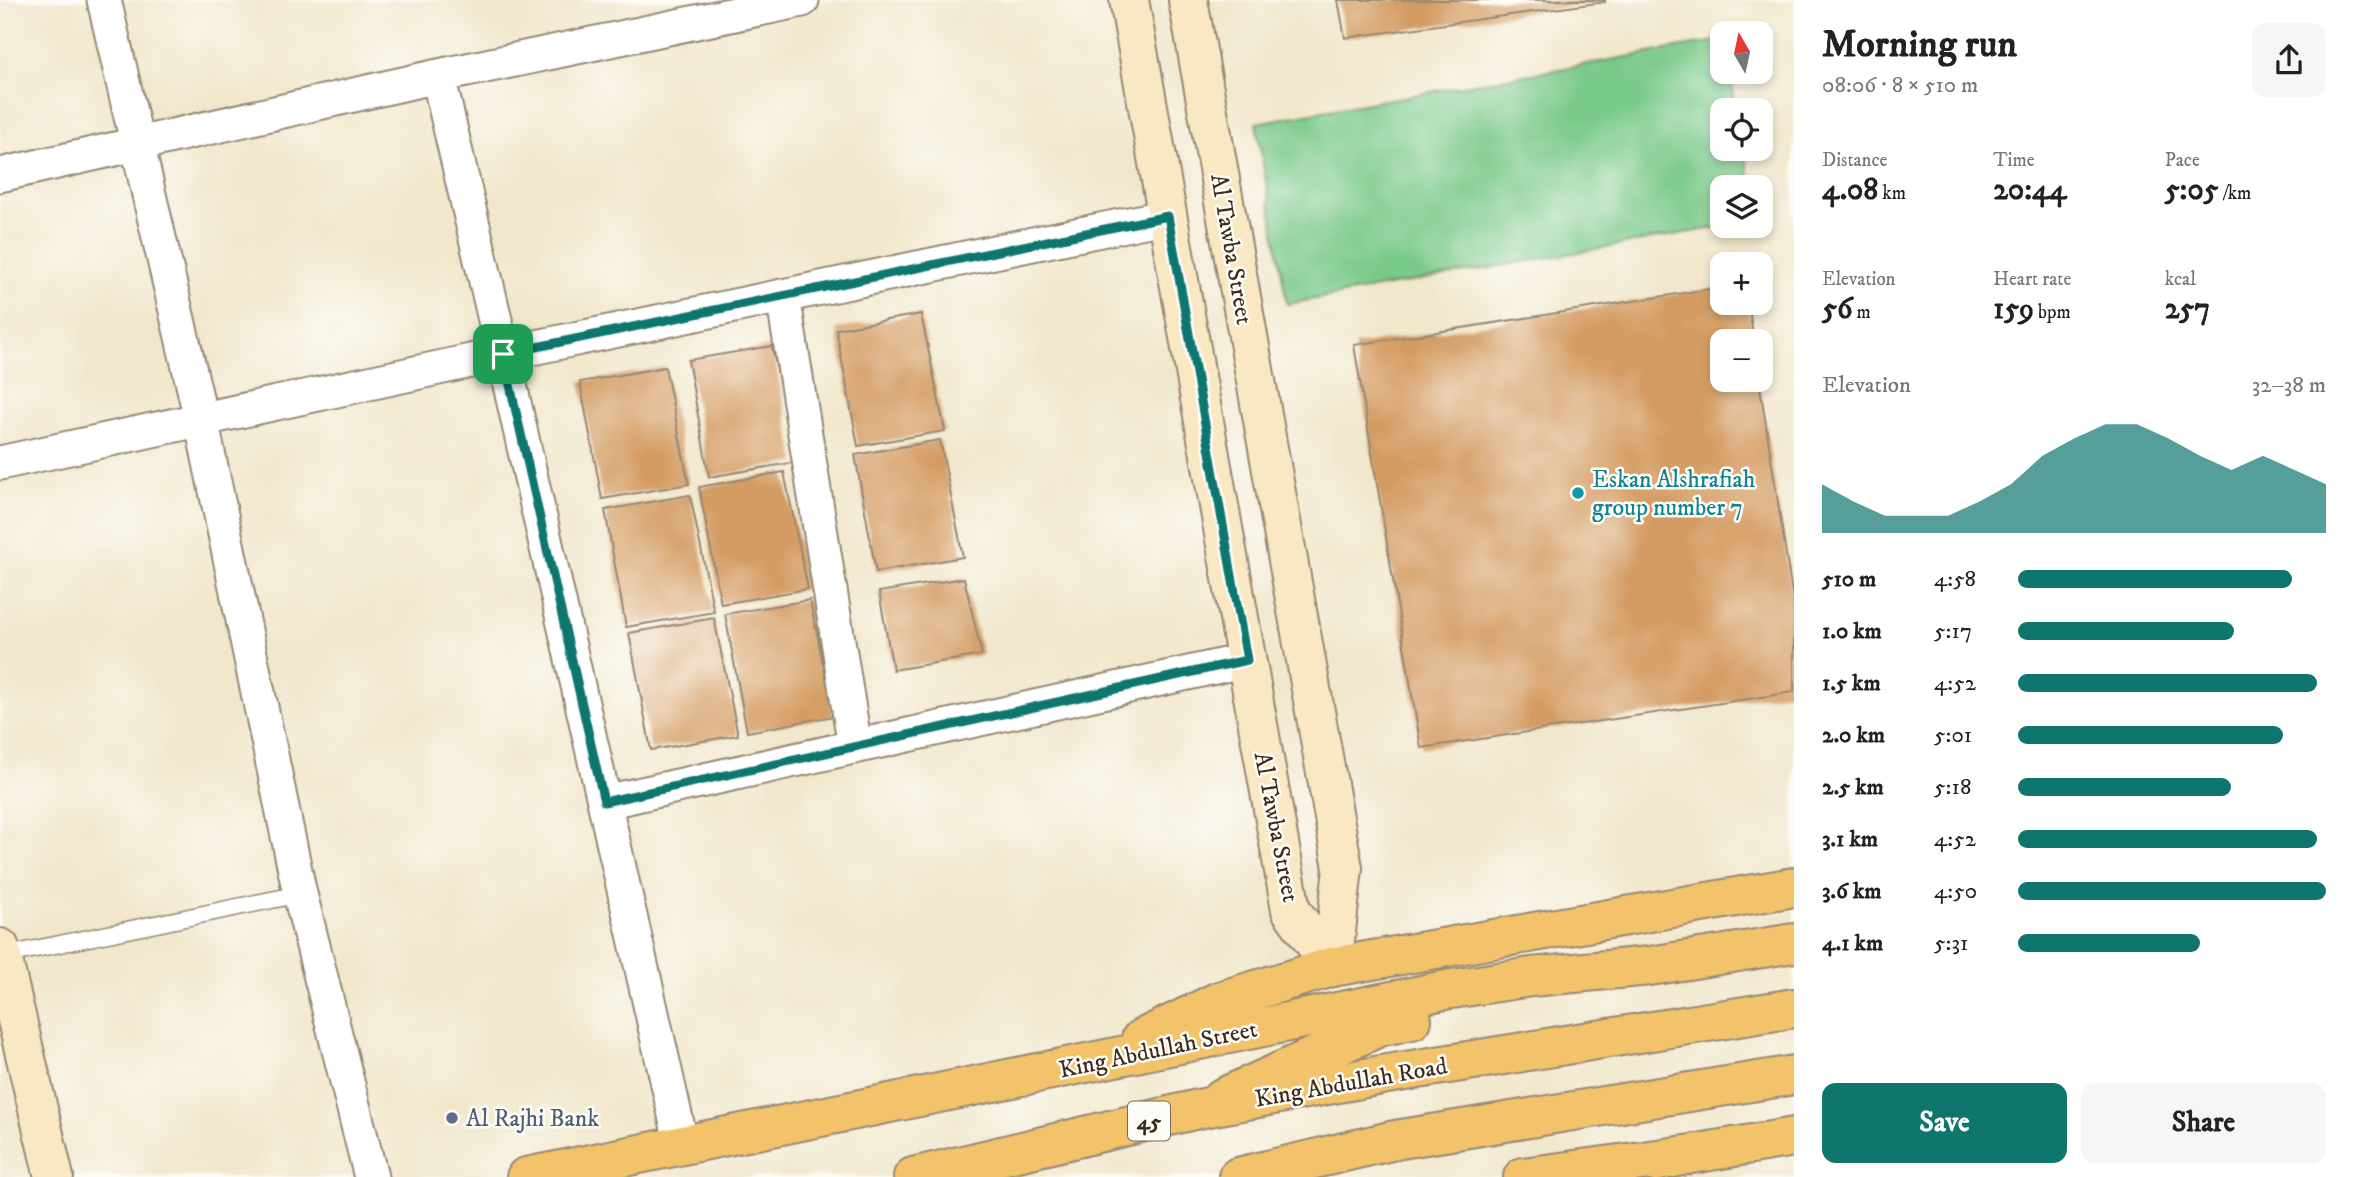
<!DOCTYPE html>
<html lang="en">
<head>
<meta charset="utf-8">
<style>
  body { margin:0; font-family:"IM FELL DW Pica",serif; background:#f6f6f6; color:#222; height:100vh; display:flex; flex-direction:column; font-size:26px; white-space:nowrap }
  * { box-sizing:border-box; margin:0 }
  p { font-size:23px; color:#767676 }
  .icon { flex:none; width:38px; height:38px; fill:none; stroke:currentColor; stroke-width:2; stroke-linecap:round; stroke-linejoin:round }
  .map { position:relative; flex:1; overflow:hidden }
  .sheet { display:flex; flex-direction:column; background:#fff; width:560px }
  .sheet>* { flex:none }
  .needle { width:46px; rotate:351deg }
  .fabs { position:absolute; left:1710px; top:21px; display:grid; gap:14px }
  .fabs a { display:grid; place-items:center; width:63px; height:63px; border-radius:14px; background:#fff; box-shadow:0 4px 10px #0003; font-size:35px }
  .pin { position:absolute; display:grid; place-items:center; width:60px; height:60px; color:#fff; margin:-30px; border-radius:14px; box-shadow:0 4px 10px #0006 }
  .round { display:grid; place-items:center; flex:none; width:74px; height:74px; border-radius:14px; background:#f6f6f6 }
  .headline { display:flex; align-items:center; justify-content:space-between; height:119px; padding:0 28px }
  h1 { font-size:38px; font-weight:700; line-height:52px }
  .figures { display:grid; grid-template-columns:repeat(3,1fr); gap:10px; height:119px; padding:7px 28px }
  .figures div { display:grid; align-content:center }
  .figures b { font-size:30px; font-weight:700 }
  .figures small { font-size:19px; font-weight:400 }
  .figures p { font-size:19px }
  .chart { height:196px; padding:14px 28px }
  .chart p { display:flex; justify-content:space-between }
  .chart svg { width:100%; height:126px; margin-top:7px; fill:#0f766e; opacity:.7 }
  .primary-button { display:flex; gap:14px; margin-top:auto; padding:14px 28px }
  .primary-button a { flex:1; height:80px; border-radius:14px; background:#0f766e; color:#fff; font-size:28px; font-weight:700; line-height:80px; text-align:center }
  .primary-button a+a { background:#f6f6f6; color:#222 }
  ul { padding:0 28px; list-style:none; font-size:23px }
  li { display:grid; grid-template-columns:112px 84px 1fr; align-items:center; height:52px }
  li i { height:18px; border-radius:9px; background:#0f766e }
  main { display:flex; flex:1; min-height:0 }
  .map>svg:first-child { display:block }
  .green { fill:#79c98a; stroke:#5a7a54; stroke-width:2 }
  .building { fill:#d49c64 }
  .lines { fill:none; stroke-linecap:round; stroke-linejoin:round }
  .service-casing { stroke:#968875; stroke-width:19 }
  .minor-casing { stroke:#968875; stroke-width:37 }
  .secondary-casing { stroke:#968875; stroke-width:42 }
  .primary-casing { stroke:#968875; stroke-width:42 }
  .trunk-casing { stroke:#968875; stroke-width:42 }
  .service { stroke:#fff; stroke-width:16 }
  .minor { stroke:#fff; stroke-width:33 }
  .secondary { stroke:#fae7c3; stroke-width:38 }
  .primary { stroke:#f2c36a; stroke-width:38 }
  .trunk { stroke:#f2c36a; stroke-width:38 }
  .route-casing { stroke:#fff; stroke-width:14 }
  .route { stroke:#0f766e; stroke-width:9 }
  .culture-dot { fill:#0f9aa8; stroke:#fdfcf7; stroke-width:2.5 }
  .service-dot { fill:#5c6f8a; stroke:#fdfcf7; stroke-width:2.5 }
  .labels { text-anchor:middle; stroke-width:5; stroke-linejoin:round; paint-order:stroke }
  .shield { fill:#fdfcf7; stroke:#75695f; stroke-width:2 }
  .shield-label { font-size:23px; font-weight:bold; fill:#3b2a1e }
  .street-label { font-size:24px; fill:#3b2a1e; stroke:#fdfcf7 }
  .culture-label { font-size:24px; fill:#0d838f; stroke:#fdfcf7; text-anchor:start }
  .service-label { font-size:24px; fill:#4e5e75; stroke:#fdfcf7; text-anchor:start }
</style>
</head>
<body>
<main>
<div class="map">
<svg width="1794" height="1177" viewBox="0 0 1794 1177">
  <rect width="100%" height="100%" fill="#fdfcf7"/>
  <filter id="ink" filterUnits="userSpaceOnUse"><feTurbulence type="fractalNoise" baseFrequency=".0143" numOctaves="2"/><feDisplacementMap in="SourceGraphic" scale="14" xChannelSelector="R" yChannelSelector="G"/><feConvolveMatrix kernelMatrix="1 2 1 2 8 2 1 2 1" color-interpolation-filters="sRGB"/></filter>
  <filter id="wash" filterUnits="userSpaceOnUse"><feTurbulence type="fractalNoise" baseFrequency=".00686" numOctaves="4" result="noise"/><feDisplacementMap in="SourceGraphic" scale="28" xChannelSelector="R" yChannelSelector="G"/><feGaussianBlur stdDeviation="1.57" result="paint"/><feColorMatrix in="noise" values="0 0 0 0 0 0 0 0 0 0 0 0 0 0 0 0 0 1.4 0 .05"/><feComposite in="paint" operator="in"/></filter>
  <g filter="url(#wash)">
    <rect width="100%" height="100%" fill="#f1e7cc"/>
    <path class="green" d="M1722 40V72H1729L1737 110H1722V149H1744L1751 187H1722V226H1725L1287 304 1256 123Z"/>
    <g id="blocks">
      <path class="building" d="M1338 0H1605V2L1345 38Z
        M1722 287V303H1748L1754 341H1722V380H1759L1794 606V692L1421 748 1354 345Z
        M921 314 945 431 858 446 836 329Z
        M772 346 796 462 709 477 688 360Z
        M665 367 689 484 602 499 580 382Z
        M940 440 963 557 876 572 855 455Z
        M784 472 808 589 721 604 699 487Z
        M690 495 714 612 626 627 605 510Z
        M964 578 982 655 893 670 879 592Z
        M810 600 834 716 747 732 725 614Z
        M714 618 738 735 651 750 629 633Z"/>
    </g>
  </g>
  <g filter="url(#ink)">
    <use href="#blocks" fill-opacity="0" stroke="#968875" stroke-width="2"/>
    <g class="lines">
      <defs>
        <path id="service" d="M2 956 300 894"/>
        <path id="minor" d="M104 0 201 419 300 894 371 1177
          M438 76 503 354 682 1146
          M0 175 438 76 802 0
          M783 296 855 747
          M0 463 503 354 1168 216
          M605 802 1247 660"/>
        <path id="secondary" d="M1129 0 1291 910 1332 967
          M1188 0 1343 868 1332 967
          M0 948 54 1177"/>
        <path id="primary" d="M1141 1039 1219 1001 1332 967 1794 887
          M1222 1098 1379 1027 1412 1020
          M1655 1162 1686 1155 1794 1137
          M526 1177 1445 990 1531 977 1650 966 1794 943"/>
        <path id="trunk" d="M913 1177 1198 1109 1387 1074 1794 1008
          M1238 1177 1395 1140 1794 1075
          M1523 1177 1686 1155"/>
      </defs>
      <use href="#service" class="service-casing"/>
      <use href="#minor" class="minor-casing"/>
      <use href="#secondary" class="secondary-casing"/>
      <use href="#primary" class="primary-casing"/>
      <use href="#trunk" class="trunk-casing"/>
      <use href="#service" class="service"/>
      <use href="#minor" class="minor"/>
      <use href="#secondary" class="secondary"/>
      <use href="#primary" class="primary"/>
      <use href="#trunk" class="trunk"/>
    </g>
  </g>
  <g class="lines" filter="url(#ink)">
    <defs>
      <path id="route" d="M1168 216 1247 660 604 802 503 354Z"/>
    </defs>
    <use href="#route" class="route-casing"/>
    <use href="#route" class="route"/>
  </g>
  <circle class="culture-dot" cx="1578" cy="493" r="7"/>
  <circle class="service-dot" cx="452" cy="1118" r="7"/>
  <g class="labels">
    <rect class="shield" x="1128" y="1101.5" width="42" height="39" rx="5"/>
    <g class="shield-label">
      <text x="1149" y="1129">45</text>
    </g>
    <g class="street-label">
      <text transform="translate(1232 249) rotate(80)" y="8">Al Tawba Street</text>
      <text transform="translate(1277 827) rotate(79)" y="8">Al Tawba Street</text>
      <text transform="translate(1158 1049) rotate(-12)" y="8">King Abdullah Street</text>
      <text transform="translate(1351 1082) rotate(-10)" y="8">King Abdullah Road</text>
    </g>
    <g class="culture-label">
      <text x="1592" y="487">Eskan Alshrafiah<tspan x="1592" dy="28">group number 7</tspan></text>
    </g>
    <g class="service-label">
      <text x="466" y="1126">Al Rajhi Bank</text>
    </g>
  </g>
</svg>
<div class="fabs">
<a><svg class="needle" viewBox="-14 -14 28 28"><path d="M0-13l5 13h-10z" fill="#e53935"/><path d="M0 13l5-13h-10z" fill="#767676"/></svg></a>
<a><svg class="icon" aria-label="locate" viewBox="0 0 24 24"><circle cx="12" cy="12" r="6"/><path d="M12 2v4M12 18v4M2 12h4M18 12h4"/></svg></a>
<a><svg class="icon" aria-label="layers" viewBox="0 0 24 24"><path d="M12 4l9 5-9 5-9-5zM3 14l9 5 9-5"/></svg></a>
<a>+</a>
<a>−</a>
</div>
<div class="pin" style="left:503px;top:354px;background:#1e9e55"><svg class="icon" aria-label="arrive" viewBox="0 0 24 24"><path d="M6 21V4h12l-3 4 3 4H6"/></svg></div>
</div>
<section class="sheet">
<div class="headline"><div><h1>Morning run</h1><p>08:06 · 8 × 510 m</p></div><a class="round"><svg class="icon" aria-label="share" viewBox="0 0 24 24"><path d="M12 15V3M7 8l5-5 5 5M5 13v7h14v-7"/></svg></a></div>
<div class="figures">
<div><p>Distance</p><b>4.08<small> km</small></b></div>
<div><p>Time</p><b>20:44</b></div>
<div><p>Pace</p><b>5:05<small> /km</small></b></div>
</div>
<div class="figures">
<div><p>Elevation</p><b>56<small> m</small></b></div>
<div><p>Heart rate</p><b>159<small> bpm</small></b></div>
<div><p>kcal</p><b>257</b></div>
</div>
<div class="chart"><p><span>Elevation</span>32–38 m</p>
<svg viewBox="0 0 160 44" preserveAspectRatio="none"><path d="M0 44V27L10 33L20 38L30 38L40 38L50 33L60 27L70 17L80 11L90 6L100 6L110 11L120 17L130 22L140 17L150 22L160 27V44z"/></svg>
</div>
<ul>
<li><b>510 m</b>4:58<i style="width:89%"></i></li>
<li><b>1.0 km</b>5:17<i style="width:70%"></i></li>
<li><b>1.5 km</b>4:52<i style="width:97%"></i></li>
<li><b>2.0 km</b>5:01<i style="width:86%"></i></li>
<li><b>2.5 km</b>5:18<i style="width:69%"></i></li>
<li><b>3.1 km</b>4:52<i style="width:97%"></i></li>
<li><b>3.6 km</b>4:50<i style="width:100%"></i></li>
<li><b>4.1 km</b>5:31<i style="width:59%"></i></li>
</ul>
<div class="primary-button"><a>Save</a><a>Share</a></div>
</section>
</main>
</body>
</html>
